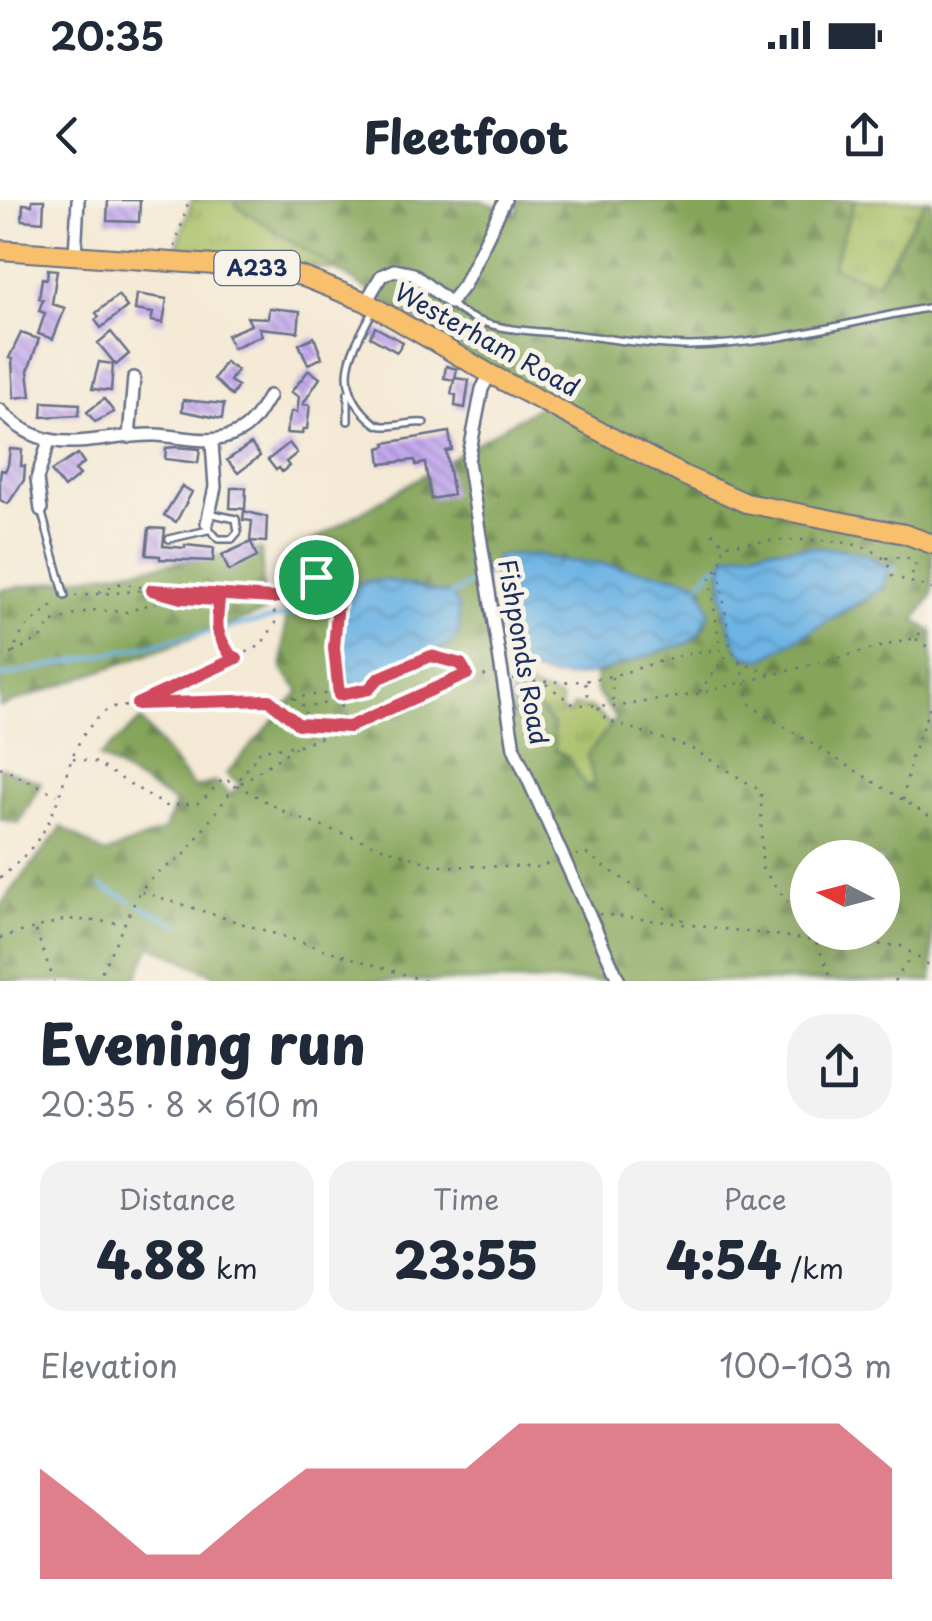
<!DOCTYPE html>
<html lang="en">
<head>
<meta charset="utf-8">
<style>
  body { margin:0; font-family:"Playpen Sans",sans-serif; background:#f2f2f3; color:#1f2937; height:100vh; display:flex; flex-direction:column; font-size:38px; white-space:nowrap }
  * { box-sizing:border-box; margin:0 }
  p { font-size:32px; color:#747a83 }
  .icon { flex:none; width:55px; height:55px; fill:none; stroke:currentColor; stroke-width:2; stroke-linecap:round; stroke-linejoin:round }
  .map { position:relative; height:781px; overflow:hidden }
  .side { display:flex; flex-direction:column; background:#fff; flex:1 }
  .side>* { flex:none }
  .needle { width:65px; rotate:276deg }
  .controls { position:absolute; left:790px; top:640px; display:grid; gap:20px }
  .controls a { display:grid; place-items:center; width:110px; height:110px; border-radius:50%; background:#fff; box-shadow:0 10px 40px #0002; font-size:50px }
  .pin { position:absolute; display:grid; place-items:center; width:85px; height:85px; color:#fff; margin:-42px; border:5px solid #fff; border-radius:50%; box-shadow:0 2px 10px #0007 }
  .round { display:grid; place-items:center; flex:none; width:105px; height:105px; border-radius:40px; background:#f2f2f3 }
  .summary { display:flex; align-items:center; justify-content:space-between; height:170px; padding:0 40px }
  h1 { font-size:55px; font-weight:800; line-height:75px }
  .figures { display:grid; grid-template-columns:repeat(3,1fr); gap:15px; height:170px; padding:10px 40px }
  .figures div { display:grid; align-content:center; border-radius:25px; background:#f2f2f3; text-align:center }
  .figures b { font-size:50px; font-weight:800 }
  .figures small { font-size:28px; font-weight:400 }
  .figures p { font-size:28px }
  .chart { height:280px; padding:20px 40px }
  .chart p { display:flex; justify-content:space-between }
  .chart svg { width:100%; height:180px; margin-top:10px; fill:#d1495b; opacity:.7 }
  .status { display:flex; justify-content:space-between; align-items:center; height:70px; padding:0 50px; background:#fff; direction:ltr }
  .status svg { height:28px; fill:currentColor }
  header { display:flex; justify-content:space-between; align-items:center; height:130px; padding:0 40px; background:#fff; font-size:45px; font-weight:800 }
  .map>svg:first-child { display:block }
  .grass { fill:url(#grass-tufts); stroke:#617661; stroke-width:2.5 }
  .forest { fill:url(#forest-firs); stroke:#506a5c; stroke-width:2.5; fill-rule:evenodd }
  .water { fill:url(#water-waves); stroke:#4472a1; stroke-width:2.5 }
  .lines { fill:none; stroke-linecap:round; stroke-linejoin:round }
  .stream { stroke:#6db4e4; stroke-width:4 }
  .building { fill:url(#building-back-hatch) }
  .lane-casing { stroke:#677087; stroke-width:10 }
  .street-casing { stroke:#677087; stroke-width:16 }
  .primary-casing { stroke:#677087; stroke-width:22 }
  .path { stroke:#677087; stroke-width:2.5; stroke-dasharray:2.5 8; stroke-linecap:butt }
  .lane { stroke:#fff; stroke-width:5 }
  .street { stroke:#fff; stroke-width:11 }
  .primary { stroke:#f8bf6c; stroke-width:18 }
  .path-bridge { stroke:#677087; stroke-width:2.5; stroke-dasharray:2.5 8; stroke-linecap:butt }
  .route-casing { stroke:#fff; stroke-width:20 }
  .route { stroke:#d1495b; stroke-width:12 }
  .labels { text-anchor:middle; stroke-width:10; stroke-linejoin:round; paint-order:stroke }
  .shield { fill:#f7f3e8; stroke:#5d6a87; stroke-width:2.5 }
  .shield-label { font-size:22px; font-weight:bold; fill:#1b2f5e }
  .street-label { font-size:25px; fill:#1b2f5e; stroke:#f7f3e8 }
</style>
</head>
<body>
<div class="status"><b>20:35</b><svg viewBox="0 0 49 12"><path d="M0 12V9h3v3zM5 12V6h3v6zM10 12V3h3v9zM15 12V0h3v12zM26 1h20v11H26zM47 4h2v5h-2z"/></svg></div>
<header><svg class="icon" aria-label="back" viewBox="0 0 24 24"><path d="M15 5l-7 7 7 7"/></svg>Fleetfoot<svg class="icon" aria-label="share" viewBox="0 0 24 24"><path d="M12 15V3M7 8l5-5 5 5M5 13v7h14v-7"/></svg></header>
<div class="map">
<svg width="932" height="781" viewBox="0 0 932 781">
  <defs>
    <pattern id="grass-tufts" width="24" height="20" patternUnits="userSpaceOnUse" patternTransform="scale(2.5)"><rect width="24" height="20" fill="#a7be64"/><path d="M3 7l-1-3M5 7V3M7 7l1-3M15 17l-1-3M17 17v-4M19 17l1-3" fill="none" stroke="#879b56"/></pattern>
    <pattern id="forest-firs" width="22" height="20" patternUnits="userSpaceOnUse" patternTransform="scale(2.5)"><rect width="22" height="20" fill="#85a55a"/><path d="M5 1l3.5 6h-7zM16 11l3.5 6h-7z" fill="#6c874e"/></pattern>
    <pattern id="water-waves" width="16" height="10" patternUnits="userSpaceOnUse" patternTransform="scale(2.5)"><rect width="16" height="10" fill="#6db4e4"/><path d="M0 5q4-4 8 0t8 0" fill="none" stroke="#5993bc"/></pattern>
    <pattern id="building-back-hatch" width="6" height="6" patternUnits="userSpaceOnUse" patternTransform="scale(2.5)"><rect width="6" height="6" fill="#c3a9ed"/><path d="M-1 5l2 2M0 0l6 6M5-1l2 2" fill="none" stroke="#9e8ac3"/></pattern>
  </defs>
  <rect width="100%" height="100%" fill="#f7f3e8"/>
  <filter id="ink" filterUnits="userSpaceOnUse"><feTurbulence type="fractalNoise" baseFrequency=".01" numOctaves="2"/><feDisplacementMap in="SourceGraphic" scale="20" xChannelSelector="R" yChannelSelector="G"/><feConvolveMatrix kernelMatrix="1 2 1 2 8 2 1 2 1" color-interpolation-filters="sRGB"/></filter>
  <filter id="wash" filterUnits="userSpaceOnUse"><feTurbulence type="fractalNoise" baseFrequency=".0048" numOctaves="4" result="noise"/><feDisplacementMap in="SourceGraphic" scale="40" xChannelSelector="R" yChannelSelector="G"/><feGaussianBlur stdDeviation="2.25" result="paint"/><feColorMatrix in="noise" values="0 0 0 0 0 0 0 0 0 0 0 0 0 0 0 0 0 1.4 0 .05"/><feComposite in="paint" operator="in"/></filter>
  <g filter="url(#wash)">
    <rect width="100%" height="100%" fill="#f4e9d4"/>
    <path class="grass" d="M192 0H358V73L176 50Z
      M855 0H926L877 83 832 68Z
      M526 486 561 499V512L570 514 574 506 590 508 612 525 587 555 594 582 587 588 568 558 555 550 553 525 519 490Z"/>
    <path class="forest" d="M235 0H480L517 14 518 0H855L832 67 877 83 926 0H932V395L915 420 932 432V781H227L151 745 135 781H0V706L62 627 105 654 165 630 175 603 99 557 141 520 194 588 215 582 231 595 240 584 226 574 300 491 282 469 288 395 286 357 544 203 235 5ZM806 347 842 349 878 359 872 397 803 433 763 459 745 456C729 435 714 379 727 355L767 348ZM539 355 569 363H600L619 369 674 375 700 383 706 424C688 448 660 451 633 459 621 463 608 470 595 475L596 491 616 519 587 555 594 582 587 587 568 558 555 550 553 525 529 497 511 488 513 522 501 489 490 486 493 469 497 468 481 371 492 369 497 356ZM411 385 452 395 451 444 377 475 367 486ZM808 658H882V732H808Z
      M261 349 265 412 0 507V390Z
      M0 567 41 583 19 623 0 619Z"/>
    <path class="water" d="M807 347C834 349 868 347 887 370L884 388 763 459 745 456C727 440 716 376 727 355L767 348Z
      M539 355C561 364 580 360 602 364 631 370 661 372 689 379L700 383 710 413 697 436 686 444C622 458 571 501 508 460L492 369 497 356Z
      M385 380 451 395 458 405 459 419V433L451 444 377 475 367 486 344 484C337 451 333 421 347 388L363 382Z"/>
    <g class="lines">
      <path class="stream" d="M887 370 896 367
        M700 383 714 367 722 365
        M451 395 492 369
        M0 477 340 404
        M100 686 131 701
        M139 705 179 725"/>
    </g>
    <g id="blocks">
      <path class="building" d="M32 0H44L43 22 22 20 23 4 32 5Z
        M108 0H140L139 22 107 21Z
        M48 69 57 70 52 104 65 108 53 139 38 134 45 113 39 111 43 99 39 98 42 78 47 79Z
        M137 94 167 99 163 123 151 121 153 113 135 110Z
        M118 95 127 107 101 128 95 120 99 117 96 113Z
        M269 108 300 111 298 132 259 128 262 135 233 148 227 135 251 125 247 117 268 118Z
        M375 127 403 142 397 152 370 137Z
        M111 132 129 154 116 165 98 143Z
        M21 133 39 139 28 171 31 196 14 198 12 159 9 158Z
        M314 137 322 158 308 164 299 144Z
        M99 162 113 164 111 191 92 189Z
        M225 162 237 170 230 181 238 186 232 196 214 179Z
        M446 166 457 169 455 178 469 180 465 208 455 206 456 195 451 194 454 180 444 178Z
        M309 170 320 178 303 204 310 205 307 229H303L302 234 286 233 291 212H297L299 197 291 192Z
        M104 199 114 212 95 222 87 212Z
        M183 200 224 204 222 219 182 211Z
        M43 202 80 204 79 215 42 217Z
        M449 232 452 250 446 251 453 295 431 299 425 263 416 265 415 260 381 264 379 248 386 246 385 243Z
        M289 243 297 253 286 262 289 266 282 272 279 268 276 270 268 260Z
        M251 244 260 256 238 273 227 260Z
        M175 247 200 249 198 263 165 259 166 248Z
        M10 249 22 250 21 266H25L24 280 8 304 0 300V278L1 270 5 271 8 265Z
        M78 254 84 263 75 270 80 275 64 288 51 271Z
        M182 286 192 292 176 322 164 315Z
        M231 288H246L245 309 230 308Z
        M244 311 267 317 266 342 250 341 252 321 243 320Z
        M149 328 165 329 163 346 185 348V345L214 348 213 361 160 359V356L146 355Z
        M251 342 257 357 229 371 222 355Z"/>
    </g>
  </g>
  <g filter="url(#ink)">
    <use href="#blocks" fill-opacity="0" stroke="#677087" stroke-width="2.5"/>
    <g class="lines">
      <defs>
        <path id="lane" d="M452 105C480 131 532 131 569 134 610 138 649 146 690 146 773 145 852 121 932 107
          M373 110C355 147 332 177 364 213 370 219 376 226 384 226 398 227 410 221 424 223
          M348 221V193
          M42 313 65 396
          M207 326 218 339H232L238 332 236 319 213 314
          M169 339 208 330"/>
        <path id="street" d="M75 55 78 0
          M366 102 381 76 394 70 413 74 450 103 464 85 505 0
          M490 174 482 189 468 261 514 548 619 781
          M0 210C50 263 95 234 155 235 185 236 211 247 239 232 254 224 261 209 269 196
          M129 237 134 178
          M41 310 37 279 49 241
          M207 323 215 287 212 242"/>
        <path id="primary" d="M0 50 258 68 301 76 366 102 490 174 685 276 746 303 905 334 932 344"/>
      </defs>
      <use href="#lane" class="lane-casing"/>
      <use href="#street" class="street-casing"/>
      <use href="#primary" class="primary-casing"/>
      <path class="path" d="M175 47 189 0
        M712 333 724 344
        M886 358 906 357 915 363 916 370 907 380
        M717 369 710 379 720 448
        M318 379 340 404
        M99 392 121 383 149 389
        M161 393 181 398 219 400
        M75 396 149 390 272 398 288 395 321 373 340 378
        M219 402 222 414 215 421 231 456 235 457
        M916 439 932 450
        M13 453 42 437 50 423 91 410 127 412 174 396
        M0 456 11 454 24 429 58 402
        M740 462 751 506 932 618
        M770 474 740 462 731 450 719 368 725 344C761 342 862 330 886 361 888 364 891 373 892 376L932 389
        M612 477 613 504
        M513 479C543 482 578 484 607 477 649 467 687 448 731 450
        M585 483 590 504
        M546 484 573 504 613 507 697 494 915 438 926 427
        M699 492 730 451
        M339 495 343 525
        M294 498 302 503 304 514 313 506 340 500
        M271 500 369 489 379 478 431 456 461 464 466 473
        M142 502 260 446 276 423 272 399
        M598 508 606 520 691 548 761 591 762 668 808 729
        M73 558 94 562 166 606 200 603 224 578 292 616 437 666 539 667 554 661
        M0 567 57 595
        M241 583 297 546
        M903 600 911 559 932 501
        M576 655 585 653 690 725
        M0 678C20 662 41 640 51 617 70 573 69 537 111 507L269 500 298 525 342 527
        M142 692 425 781
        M599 714 815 740 833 781
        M36 731 54 781
        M810 732 815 740 901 746 932 767
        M0 738 67 719 124 723
        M97 781 140 691 155 674 183 657 261 550 299 545 349 527 467 474 490 476
        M894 781 912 756"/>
      <use href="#lane" class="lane"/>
      <use href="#street" class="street"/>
      <use href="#primary" class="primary"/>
      <path class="path-bridge" d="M339 495 334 448 340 378"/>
    </g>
  </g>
  <g class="lines" filter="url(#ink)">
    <defs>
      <path id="route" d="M321 374 340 378 334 448 339 495 369 489 379 478 431 456 461 464 467 474 349 527 298 524 269 500 137 504 237 458 231 456C215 432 216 427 219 400L181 398 152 390 272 398 288 395Z"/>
    </defs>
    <use href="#route" class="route-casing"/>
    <use href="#route" class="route"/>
  </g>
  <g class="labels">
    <rect class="shield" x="214.5" y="51" width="85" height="34" rx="8"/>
    <g class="shield-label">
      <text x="257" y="76">A233</text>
    </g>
    <g class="street-label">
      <text transform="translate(487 140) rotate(29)" y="9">Westerham Road</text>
      <text transform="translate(523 452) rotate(80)" y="9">Fishponds Road</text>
    </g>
  </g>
</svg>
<div class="controls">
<a><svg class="needle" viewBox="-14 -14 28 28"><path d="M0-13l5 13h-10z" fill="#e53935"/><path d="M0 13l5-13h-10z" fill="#747a83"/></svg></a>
</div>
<div class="pin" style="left:316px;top:377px;background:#1e9e55"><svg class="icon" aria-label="arrive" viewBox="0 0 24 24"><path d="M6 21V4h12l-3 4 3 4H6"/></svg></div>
</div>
<section class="side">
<div class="summary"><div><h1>Evening run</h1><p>20:35 · 8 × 610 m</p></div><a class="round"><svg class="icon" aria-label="share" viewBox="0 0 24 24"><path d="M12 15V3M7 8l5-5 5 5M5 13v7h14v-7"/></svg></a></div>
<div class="figures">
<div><p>Distance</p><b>4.88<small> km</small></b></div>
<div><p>Time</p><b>23:55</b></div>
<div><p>Pace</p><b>4:54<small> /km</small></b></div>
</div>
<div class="chart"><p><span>Elevation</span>100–103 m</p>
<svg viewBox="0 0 160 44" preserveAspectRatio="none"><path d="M0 44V17L10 27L20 38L30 38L40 27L50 17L60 17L70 17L80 17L90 6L100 6L110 6L120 6L130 6L140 6L150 6L160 17V44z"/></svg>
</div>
</section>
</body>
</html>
